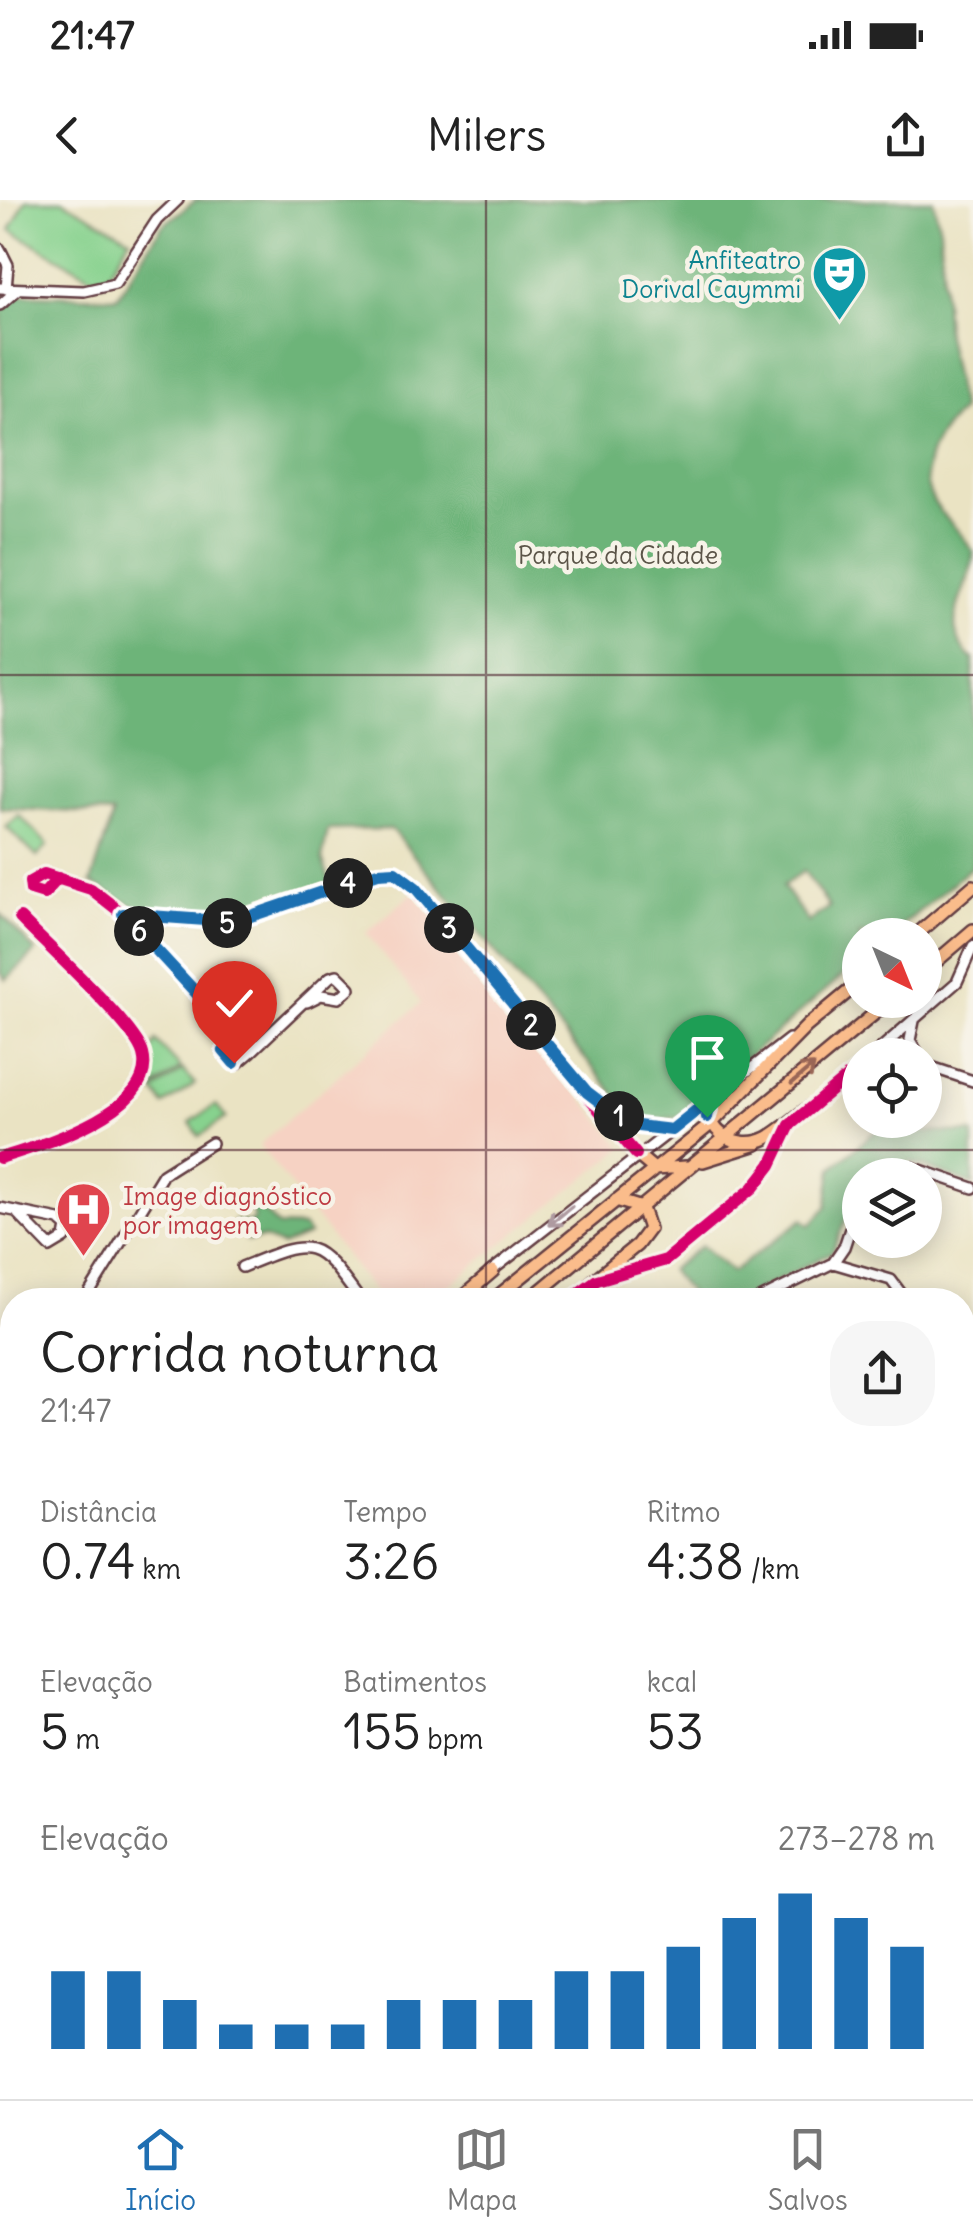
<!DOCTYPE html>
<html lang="pt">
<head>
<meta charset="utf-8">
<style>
  body { margin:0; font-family:Delius,sans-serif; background:#f6f6f6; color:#222; height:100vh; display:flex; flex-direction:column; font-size:38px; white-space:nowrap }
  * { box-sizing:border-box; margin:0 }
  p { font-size:32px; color:#767676 }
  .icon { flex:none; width:55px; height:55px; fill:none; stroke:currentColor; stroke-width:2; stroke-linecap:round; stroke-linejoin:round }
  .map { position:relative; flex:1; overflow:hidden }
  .side { position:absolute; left:0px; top:1088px; width:975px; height:812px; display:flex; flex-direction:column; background:#fff; border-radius:40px 40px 0 0; box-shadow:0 5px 25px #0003 }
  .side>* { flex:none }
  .needle { width:65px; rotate:137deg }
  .tools { position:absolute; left:842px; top:718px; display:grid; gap:20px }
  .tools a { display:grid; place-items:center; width:100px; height:100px; border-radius:50%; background:#fff; box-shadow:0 5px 25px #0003; font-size:50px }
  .pin { position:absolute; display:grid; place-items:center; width:85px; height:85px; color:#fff; margin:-102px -42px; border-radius:50% 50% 50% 0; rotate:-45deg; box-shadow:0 0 10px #0007 }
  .pin .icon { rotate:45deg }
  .km { position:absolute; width:50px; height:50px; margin:-25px; border-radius:50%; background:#222; color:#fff; font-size:28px; line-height:50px; text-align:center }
  .round { display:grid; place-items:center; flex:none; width:105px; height:105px; border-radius:40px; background:#f6f6f6 }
  .summary { display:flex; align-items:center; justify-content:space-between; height:170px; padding:0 40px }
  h1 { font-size:55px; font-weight:600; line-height:75px }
  .figures { display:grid; grid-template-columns:repeat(3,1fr); gap:15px; height:170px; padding:10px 40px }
  .figures div { display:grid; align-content:center }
  .figures b { font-size:50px; font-weight:600 }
  .figures small { font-size:28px; font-weight:400 }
  .figures p { font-size:28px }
  .chart { height:280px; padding:20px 40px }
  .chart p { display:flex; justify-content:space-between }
  .chart svg { width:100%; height:180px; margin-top:10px; stroke:#1f6fb2; stroke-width:6 }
  .status { display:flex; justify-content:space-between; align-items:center; height:70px; padding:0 50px; background:#fff; direction:ltr }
  .status svg { height:28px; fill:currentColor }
  header { display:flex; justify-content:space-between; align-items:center; height:130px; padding:0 40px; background:#fff; font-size:45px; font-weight:600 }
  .tab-bar { display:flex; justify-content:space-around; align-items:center; height:140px; border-top:2px solid #e0e0e0; background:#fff; font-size:28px; color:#767676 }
  .tab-bar a { display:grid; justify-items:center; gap:5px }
  .tab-bar .on { color:#1f6fb2 }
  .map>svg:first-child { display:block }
  .built { fill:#f6d2c3 }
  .green { fill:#87d28e; stroke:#68785c; stroke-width:2.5 }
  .forest { fill:#6db479; stroke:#5c6a52; stroke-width:2.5; fill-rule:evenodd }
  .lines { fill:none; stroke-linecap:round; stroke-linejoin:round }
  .minor-casing { stroke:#623c42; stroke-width:14 }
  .major-casing { stroke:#623c42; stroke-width:16 }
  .minor { stroke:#fff; stroke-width:9 }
  .major { stroke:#fabc8b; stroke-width:11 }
  .cycleway-casing { stroke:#f7f3e8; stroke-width:19 }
  .cycleway { stroke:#d6006c; stroke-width:12 }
  .oneway { stroke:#996656 }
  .oneway2 { stroke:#ae9aa0 }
  .route-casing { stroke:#fff; stroke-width:20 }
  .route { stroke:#1f6fb2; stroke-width:12 }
  .grid { fill:none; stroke:#4a1f2b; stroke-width:2.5; stroke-opacity:0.55 }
  .labels { text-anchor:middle; stroke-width:9; stroke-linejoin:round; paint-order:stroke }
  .culture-label { font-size:25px; fill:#0d838f; stroke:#f7f3e8; text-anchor:end }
  .park-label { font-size:25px; fill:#5c5549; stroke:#f7f3e8 }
  .health-label { font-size:25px; fill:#be3a42; stroke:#f7f3e8; text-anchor:start }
</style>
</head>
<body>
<div class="status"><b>21:47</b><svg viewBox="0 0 49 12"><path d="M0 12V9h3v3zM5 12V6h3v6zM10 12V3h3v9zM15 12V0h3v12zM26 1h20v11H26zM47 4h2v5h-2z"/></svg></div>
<header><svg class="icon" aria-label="back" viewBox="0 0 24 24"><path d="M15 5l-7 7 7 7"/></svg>Milers<svg class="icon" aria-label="share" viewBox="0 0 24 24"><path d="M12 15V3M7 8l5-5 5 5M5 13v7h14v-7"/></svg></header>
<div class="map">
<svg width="973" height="1899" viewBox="0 0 973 1899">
  <rect width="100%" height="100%" fill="#f7f3e8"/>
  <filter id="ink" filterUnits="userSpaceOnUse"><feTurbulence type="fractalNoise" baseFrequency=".01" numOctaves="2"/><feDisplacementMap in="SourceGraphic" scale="20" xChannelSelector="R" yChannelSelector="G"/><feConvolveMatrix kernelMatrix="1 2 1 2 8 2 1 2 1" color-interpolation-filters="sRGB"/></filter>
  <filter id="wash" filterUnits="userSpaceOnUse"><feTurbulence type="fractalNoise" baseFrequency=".0048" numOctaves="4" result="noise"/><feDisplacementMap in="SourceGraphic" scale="40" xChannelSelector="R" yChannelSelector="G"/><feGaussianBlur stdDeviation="2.25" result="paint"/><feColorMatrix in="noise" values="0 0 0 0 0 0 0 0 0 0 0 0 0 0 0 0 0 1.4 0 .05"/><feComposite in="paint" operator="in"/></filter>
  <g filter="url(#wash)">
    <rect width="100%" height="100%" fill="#eae3c3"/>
    <path class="built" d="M414 692 623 948 431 1100H380L259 945 421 803 366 733Z"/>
    <path class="green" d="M26 0H62L130 38 103 83 10 30Z
      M19 615 48 645 37 657 6 627Z
      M156 841 181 868 144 895 148 856Z
      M183 870 195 884 164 905 154 891Z
      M216 905 226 918 199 936 190 922Z
      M298 1888H335L341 1899H275Z"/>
    <path class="forest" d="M196 0H933L940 28 946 135 961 210C934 236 912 274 938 308 950 324 964 334 973 352 973 391 933 422 973 459V666L891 735H860V761L677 918 650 920 630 912 391 629 328 630 322 659 331 684C276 701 205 734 147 712 128 705 109 693 91 683L113 614 0 608 2 94 117 97 162 26ZM804 671 829 707 808 722 783 686Z
      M0 713 36 752 6 780 0 772Z
      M877 930 973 933V985L912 962 860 975V987L832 1052 740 1100H687L689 1093 670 1070 701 1046 732 1072 803 1019 810 1025 827 1007 832 968Z
      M256 1003 278 1026 303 1027 309 1035 282 1046 263 1038 247 1041V1032L232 1033 235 1020 251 1023 254 1017 249 1005Z
      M973 1529V1602L970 1603 963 1601 962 1534Z
      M963 1858 973 1861V1899H948L946 1888H962Z
      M393 1888H442L446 1899H398Z"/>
  </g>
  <g filter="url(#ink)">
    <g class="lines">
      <defs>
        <path id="minor" d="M0 49 8 65 6 89
          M0 88 84 91 115 84 157 20 178 0
          M0 105 17 90
          M58 678 44 694 31 690 30 682 44 674 91 689 123 714 224 723 378 673 402 675 636 954
          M124 715 251 852 330 777 337 775 350 788 339 798 321 795 307 802
          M914 821 910 840 919 855
          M237 837 225 848V854L237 864 251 852
          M873 855 957 782 973 746
          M925 865 973 881
          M598 901 638 926 669 930
          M812 906 860 866
          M0 958C40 946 158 910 143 854 136 826 44 743 20 718
          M883 975 912 967 973 988
          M0 1008 59 1020 67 1027 65 1038 50 1047 18 1014
          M833 1063 844 1047 860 999
          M242 1067C314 1037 315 1038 360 1100
          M490 1072 789 839
          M85 1100 163 974 212 943
          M569 1100 597 1080 666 1060 760 981 793 923
          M758 1100 833 1063 891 1080 906 1100
          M962 1166 973 1170
          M0 1459 12 1442
          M962 1461 973 1456
          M0 1575 12 1556
          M0 1599 12 1624
          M973 1613 967 1620 973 1628
          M0 1661 12 1654
          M962 1670 971 1627
          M0 1735 12 1728
          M962 1741 973 1763
          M0 1855 12 1849
          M208 1888 213 1899
          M345 1888 351 1899
          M494 1888 499 1899
          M61 1899 84 1888
          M251 1899 273 1888
          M721 1899 725 1888
          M801 1899 802 1888
          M943 1899V1888"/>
        <path id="major" d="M916 735 973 686
          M925 771 973 730
          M712 898C700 932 739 952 767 938 783 929 798 914 814 904
          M636 954 654 969 686 967
          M703 961 757 944
          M589 1084 637 1045 649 1029 642 1008 616 1000
          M459 1100 493 1071
          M493 1100 711 924 807 826 860 782
          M529 1100 891 800
          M0 1328 12 1329
          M0 1348 12 1345
          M0 1371 12 1376"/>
      </defs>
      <use href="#minor" class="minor-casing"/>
      <use href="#major" class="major-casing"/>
      <use href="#minor" class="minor"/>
      <use href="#major" class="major"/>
      <defs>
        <path id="cycleway" d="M58 678 44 694 31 690 30 682 44 674 91 689 123 714 224 723 378 673 402 675 636 954
          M0 958C40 946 158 910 143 854 136 826 44 743 20 718
          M569 1100 597 1080 666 1060 753 988 771 965 790 925 860 866"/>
      </defs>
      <use href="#cycleway" class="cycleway-casing"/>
      <use href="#cycleway" class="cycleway"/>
    </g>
    <defs><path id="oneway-shaft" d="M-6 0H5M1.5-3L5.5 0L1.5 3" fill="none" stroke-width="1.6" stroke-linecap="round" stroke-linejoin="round" transform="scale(2.5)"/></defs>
    <use class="oneway" href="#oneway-shaft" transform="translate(803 874) rotate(-40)"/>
    <use class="oneway2" href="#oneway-shaft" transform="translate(560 1016) rotate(141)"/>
  </g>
  <g class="lines" filter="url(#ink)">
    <defs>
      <path id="route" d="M234 863 224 851 237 837 123 714 233 722 378 673 395 672 416 688 587 892 612 911 638 926 672 930 712 898 707 917"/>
    </defs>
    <use href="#route" class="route-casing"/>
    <use href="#route" class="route"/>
  </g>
  <path class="grid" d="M486 0V1100M0 475H973M0 950H973M0 1424H12M962 1424H973M486 1888V1899"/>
  <defs>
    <symbol id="theatre-pin" viewBox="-11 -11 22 30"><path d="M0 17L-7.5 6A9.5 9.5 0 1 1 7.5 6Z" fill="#0f9aa8" stroke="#f7f3e8"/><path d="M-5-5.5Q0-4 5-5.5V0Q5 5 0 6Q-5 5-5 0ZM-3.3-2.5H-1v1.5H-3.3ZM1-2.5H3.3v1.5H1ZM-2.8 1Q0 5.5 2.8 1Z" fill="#fff"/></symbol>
    <symbol id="hospital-pin" viewBox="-11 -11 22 30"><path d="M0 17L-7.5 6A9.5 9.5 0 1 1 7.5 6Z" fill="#e0444e" stroke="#f7f3e8"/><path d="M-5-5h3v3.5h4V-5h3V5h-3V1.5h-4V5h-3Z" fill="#fff"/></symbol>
  </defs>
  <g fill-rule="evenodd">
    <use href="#theatre-pin" x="808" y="42" width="63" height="86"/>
    <use href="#hospital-pin" x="52" y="978" width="63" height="86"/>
  </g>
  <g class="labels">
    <g class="culture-label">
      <text x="801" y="69">Anfiteatro<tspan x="801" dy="29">Dorival Caymmi</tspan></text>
    </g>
    <g class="park-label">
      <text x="618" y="364">Parque da Cidade</text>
    </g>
    <g class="health-label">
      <text x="123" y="1005">Image diagnóstico<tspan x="123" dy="29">por imagem</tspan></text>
    </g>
  </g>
</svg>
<div class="tools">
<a><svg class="needle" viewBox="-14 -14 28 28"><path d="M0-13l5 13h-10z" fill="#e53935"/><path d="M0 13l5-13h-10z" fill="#767676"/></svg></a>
<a><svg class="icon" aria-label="locate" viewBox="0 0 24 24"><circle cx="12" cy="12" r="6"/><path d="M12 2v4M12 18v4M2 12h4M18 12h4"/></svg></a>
<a><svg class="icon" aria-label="layers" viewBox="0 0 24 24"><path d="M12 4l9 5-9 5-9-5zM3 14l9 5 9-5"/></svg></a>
</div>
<div class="pin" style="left:707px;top:917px;background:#1e9e55"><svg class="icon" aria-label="arrive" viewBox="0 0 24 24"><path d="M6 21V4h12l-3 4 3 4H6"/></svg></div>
<div class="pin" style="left:234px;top:863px;background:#d93025"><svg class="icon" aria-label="check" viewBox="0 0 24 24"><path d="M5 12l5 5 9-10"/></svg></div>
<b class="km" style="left:619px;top:916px">1</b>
<b class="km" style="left:531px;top:825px">2</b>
<b class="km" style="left:449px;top:728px">3</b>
<b class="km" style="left:348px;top:683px">4</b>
<b class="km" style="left:227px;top:723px">5</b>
<b class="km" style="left:139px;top:731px">6</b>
<section class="side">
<div class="summary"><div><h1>Corrida noturna</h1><p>21:47</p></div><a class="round"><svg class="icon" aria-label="share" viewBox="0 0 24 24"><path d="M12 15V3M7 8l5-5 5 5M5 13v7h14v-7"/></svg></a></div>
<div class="figures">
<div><p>Distância</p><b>0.74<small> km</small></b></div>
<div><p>Tempo</p><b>3:26</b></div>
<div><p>Ritmo</p><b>4:38<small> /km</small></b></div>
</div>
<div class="figures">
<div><p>Elevação</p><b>5<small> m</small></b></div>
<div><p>Batimentos</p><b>155<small> bpm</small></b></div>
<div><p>kcal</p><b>53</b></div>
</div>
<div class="chart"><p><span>Elevação</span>273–278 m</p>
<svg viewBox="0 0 160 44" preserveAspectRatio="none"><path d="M5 44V25M15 44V25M25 44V32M35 44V38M45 44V38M55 44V38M65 44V32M75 44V32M85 44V32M95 44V25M105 44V25M115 44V19M125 44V12M135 44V6M145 44V12M155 44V19"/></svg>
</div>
</section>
</div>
<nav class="tab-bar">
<a class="on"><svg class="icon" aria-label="home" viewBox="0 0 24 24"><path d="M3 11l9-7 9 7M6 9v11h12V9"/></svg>Início</a>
<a><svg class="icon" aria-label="map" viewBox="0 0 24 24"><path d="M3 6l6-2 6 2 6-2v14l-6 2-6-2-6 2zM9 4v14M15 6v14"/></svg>Mapa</a>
<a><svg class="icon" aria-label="saved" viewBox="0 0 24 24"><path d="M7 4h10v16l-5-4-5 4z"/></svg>Salvos</a>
</nav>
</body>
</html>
